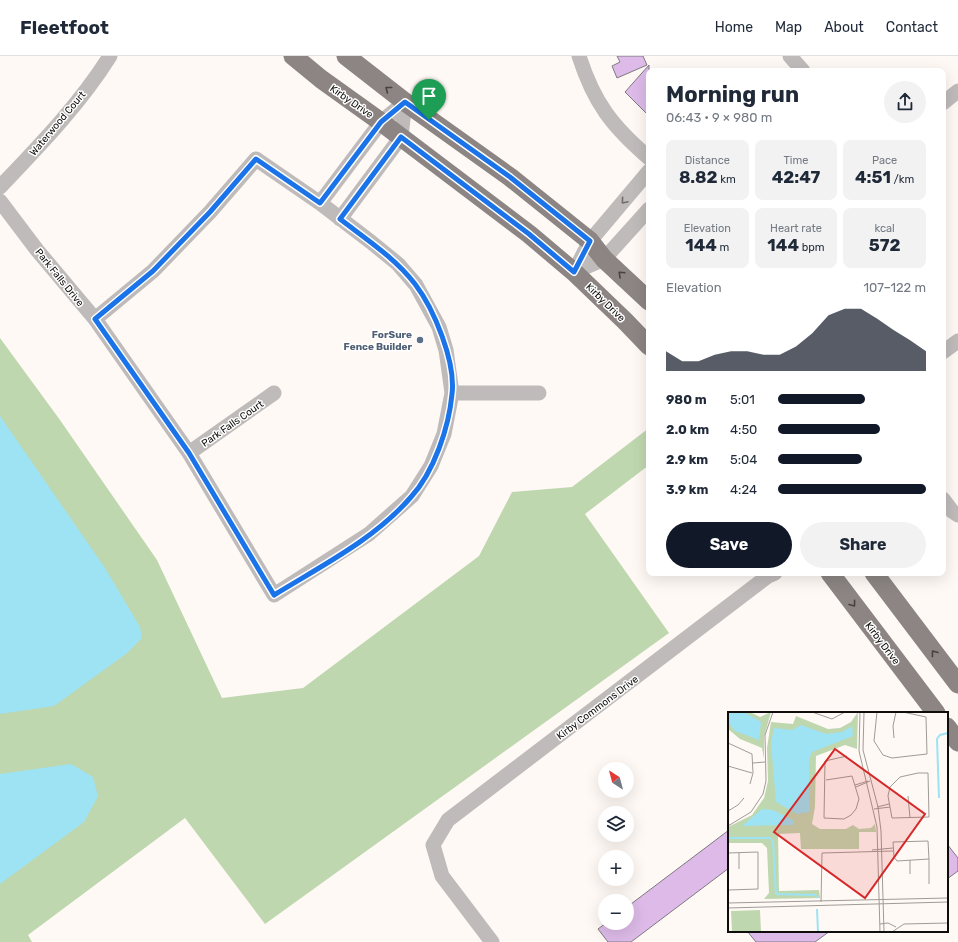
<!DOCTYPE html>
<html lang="en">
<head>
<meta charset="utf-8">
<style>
  body { margin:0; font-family:Rubik,sans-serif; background:#f2f2f3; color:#1f2937; height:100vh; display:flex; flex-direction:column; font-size:15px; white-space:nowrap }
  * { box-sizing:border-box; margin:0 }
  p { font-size:13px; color:#747a83 }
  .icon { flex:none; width:22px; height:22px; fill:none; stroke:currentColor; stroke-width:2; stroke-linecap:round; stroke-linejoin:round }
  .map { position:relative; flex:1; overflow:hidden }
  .side { position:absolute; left:646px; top:12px; width:300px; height:508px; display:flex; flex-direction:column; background:#fff; border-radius:8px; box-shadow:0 4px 16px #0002 }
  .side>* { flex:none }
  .needle { width:26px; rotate:324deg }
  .tools { position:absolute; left:598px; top:706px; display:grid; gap:8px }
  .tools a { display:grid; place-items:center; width:36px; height:36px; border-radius:50%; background:#fff; box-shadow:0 4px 16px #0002; font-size:20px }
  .pin { position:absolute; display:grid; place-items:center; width:34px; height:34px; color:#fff; margin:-41px -17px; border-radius:50% 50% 50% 0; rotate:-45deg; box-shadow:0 0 4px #0007 }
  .pin .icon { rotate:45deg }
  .round { display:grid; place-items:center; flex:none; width:42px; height:42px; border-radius:21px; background:#f2f2f3 }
  .headline { display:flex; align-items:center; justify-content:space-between; height:68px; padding:0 20px }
  h1 { font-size:22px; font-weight:700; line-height:30px }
  .figures { display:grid; grid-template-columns:repeat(3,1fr); gap:6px; height:68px; padding:4px 20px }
  .figures div { display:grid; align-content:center; border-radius:8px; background:#f2f2f3; text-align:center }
  .figures b { font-size:17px; font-weight:700 }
  .figures small { font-size:11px; font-weight:400 }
  .figures p { font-size:11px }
  .chart { height:112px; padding:8px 20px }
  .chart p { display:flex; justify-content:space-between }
  .chart svg { width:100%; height:72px; margin-top:4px; fill:#111827; opacity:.7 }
  .cta { display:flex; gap:8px; margin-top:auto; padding:8px 20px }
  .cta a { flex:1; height:46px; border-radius:24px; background:#111827; color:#fff; font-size:16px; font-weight:700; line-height:46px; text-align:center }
  .cta a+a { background:#f2f2f3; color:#1f2937 }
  ul { padding:0 20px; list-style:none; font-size:13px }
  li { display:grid; grid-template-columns:64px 48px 1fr; align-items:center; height:30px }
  li i { height:10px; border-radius:5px; background:#111827 }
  header { display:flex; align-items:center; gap:24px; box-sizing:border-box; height:56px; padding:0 20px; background:#fff; border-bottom:1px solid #e0e1e3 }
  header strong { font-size:19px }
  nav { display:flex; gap:22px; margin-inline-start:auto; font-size:14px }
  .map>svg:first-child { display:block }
  .green { fill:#bfd7af }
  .water { fill:#9de3f3 }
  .building { fill:#ddbae8; stroke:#7f7a80 }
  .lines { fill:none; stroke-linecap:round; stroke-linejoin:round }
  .minor { stroke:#bfbbba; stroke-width:15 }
  .major { stroke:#8c8583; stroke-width:19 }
  .oneway { stroke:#474341 }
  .oneway2 { stroke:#706d6b }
  .route-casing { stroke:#fff; stroke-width:8 }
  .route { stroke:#1a73e8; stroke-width:5 }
  .service-dot { fill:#5c6f8a; stroke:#fff; stroke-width:1.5 }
  .labels { text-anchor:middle; stroke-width:3; stroke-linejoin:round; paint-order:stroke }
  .street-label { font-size:10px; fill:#0f0d0b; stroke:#fff }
  .service-label { font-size:10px; font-weight:bold; fill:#4e5e75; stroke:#fff; text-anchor:end }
  .inset-river { fill:none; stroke:#9de3f3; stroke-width:2 }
  .inset-road { fill:none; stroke:#9f9b97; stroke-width:1 }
  .view { fill:#d62828; fill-opacity:0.15; stroke:#d62828; stroke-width:2 }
  .inset-edge { fill:none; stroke:#0f0d0b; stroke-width:2 }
</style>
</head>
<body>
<header>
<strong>Fleetfoot</strong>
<nav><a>Home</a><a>Map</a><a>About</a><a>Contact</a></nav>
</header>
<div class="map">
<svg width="958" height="886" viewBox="0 0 958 886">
  <rect width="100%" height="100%" fill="#fff9f5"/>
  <path class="green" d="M0 282 60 364 157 504 222 642 303 632 479 500 512 436 572 431 649 372V409L585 458 669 577 265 868 185 762 28 879 32 886H0Z"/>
  <path class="water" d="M0 360 105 512 140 571 142 582 126 598 54 650 0 658Z
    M71 708 93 721 98 740 84 766 0 828V718Z"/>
  <path class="building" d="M617 0H643L647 9 617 22 612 10 620 6Z
    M649 9V60L625 36Z
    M729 774V812L631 886H608L598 873 606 867H627V851Z
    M947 788 958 802V815L947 823Z
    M747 875H830L815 886H756Z"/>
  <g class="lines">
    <path class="minor" d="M579 0C594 47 612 70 649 102
      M790 0 803 15
      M943 47 958 35
      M0 131C39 90 80 48 110 0
      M0 145 37 194 95 263 189 397 274 539 369 478 412 440 431 410 444 378 452 337 446 294 439 271 416 229 398 208 371 186 320 147 256 103 210 156 153 215 95 263
      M320 147 381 66 405 46
      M340 163 401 81 405 46
      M574 216 590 185 649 115
      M574 216 604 203 649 153
      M943 296 958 285
      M452 337H539
      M189 397 274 337
      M943 443 952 455 958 459
      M492 886 442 820 433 789 448 764 768 520 775 517"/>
    <path class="major" d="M293 0 321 23 381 66 529 178 574 216 625 265 649 290
      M346 0 405 46 510 121 590 185 604 203 649 245
      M830 517 936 657
      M874 517 958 628
      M947 671 958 686"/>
  </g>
  <defs><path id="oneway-chevron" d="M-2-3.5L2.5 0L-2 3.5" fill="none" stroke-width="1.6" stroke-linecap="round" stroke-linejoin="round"/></defs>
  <g class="oneway">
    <use href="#oneway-chevron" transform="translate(388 33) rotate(-142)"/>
    <use href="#oneway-chevron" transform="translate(621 218) rotate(-137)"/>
    <use href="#oneway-chevron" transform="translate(853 548) rotate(53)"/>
    <use href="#oneway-chevron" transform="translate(934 597) rotate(-127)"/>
  </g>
  <use class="oneway2" href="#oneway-chevron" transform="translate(624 145) rotate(130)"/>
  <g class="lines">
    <defs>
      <path id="route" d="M405 46 510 121 590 185 574 216 529 178 401 81 340 163C366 183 395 202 415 228 434 253 456 306 452 338 449 371 434 416 411 441 375 483 321 510 274 539L189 397 95 263 153 215 210 156 256 103 320 147 381 66Z"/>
    </defs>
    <use href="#route" class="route-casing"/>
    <use href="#route" class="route"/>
  </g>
  <circle class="service-dot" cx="420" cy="284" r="4"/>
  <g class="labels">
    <g class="street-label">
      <text transform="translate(352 45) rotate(35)" y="4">Kirby Drive</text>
      <text transform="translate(57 67) rotate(-50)" y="4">Waterwood Court</text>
      <text transform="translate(60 221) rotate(51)" y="4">Park Falls Drive</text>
      <text transform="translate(606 246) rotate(44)" y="4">Kirby Drive</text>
      <text transform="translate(232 367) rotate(-35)" y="4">Park Falls Court</text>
      <text transform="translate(883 587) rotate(53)" y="4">Kirby Drive</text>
      <text transform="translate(597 651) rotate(-37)" y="4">Kirby Commons Drive</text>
    </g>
    <g class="service-label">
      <text x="412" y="282">ForSure<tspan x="412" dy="12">Fence Builder</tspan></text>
    </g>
  </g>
  <g transform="translate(728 656)">
    <rect width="220" height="220" fill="#fff9f5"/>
    <path d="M0 0H22L32 5 43 0 36 25V47L34 36 12 27 0 17ZM130 0 129 37 117 33 88 44 87 95 84 112 92 117H118L125 113 131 117 143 116 147 112 148 120H131V137H73L72 121 50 122 51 179 91 178 92 186 36 187 41 181 39 136 34 131H0V115L24 103 36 86 40 69 39 36 43 10 65 12 68 4 100 17 112 16 123 10ZM32 198 33 220H4L3 199Z" fill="#bfd7af"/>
    <path d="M0 0H16L33 10 31 28 7 19 0 10ZM73 13 98 22 114 20 124 14 125 24 84 40 81 47V100L69 102 48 90 43 31 46 16 64 18ZM34 97 45 98 65 108 66 113 14 114Z" fill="#9de3f3"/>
    <path class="inset-river" d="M211 86 209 27 212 23 220 21M0 126H42L45 130 48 182 87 183 89 186M89 197 90 220"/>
    <path class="inset-road" d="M84 0 104 7 117 0M132 0 131 39 149 115 152 220M136 0 135 38 150 95 153 119 156 220M149 0 146 29 155 43 164 46 199 42 198 5 175 0M166 26 165 14 168 0M0 31 24 42 25 61 22 72M25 51 37 50M0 54 24 61M190 61H200L201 105 164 106 160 84 162 75 172 65ZM98 68 124 64 131 87 128 97 123 103 116 107 96 106 97 49 119 44M127 73 140 69M128 75 142 69M180 84 182 106M149 95 161 92M146 97 162 95M0 99 10 93 16 86M0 114 23 100 35 82 38 69 37 23 45 0M144 138 165 136M0 141 30 140V177L0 178M11 141V157M201 147 169 149 166 145 165 130 200 129 201 147V172M182 148V162M93 190 94 141 165 139M0 191 220 186M0 196 220 190M152 212 160 211 168 215M164 220 176 212 220 211"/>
    <path class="view" d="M107 37 197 102 137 186 46 120Z"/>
    <rect width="220" height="220" class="inset-edge"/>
  </g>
</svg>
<div class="tools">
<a><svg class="needle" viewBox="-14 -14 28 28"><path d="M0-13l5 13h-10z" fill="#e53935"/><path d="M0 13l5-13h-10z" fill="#747a83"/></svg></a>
<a><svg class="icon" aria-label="layers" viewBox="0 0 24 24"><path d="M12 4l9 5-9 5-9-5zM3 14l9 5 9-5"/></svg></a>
<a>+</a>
<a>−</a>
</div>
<div class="pin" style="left:429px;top:64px;background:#1e9e55"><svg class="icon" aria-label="arrive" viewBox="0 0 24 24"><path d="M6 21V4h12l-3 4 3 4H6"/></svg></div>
<section class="side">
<div class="headline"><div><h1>Morning run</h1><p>06:43 · 9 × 980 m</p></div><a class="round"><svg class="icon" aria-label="share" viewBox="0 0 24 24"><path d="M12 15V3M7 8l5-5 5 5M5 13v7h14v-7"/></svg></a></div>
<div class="figures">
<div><p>Distance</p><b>8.82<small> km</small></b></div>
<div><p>Time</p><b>42:47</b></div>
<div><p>Pace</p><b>4:51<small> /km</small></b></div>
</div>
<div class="figures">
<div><p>Elevation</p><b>144<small> m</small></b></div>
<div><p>Heart rate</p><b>144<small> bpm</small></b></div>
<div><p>kcal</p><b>572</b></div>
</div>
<div class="chart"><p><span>Elevation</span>107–122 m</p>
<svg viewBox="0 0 160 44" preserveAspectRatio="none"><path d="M0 44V32L10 38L20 38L30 34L40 32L50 32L60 34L70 34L80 29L90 21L100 10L110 6L120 6L130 12L140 19L150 25L160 32V44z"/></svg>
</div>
<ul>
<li><b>980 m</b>5:01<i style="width:59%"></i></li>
<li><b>2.0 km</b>4:50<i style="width:69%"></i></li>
<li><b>2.9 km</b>5:04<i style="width:57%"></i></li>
<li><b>3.9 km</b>4:24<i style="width:100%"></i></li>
</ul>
<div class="cta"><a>Save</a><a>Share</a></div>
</section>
</div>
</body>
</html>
